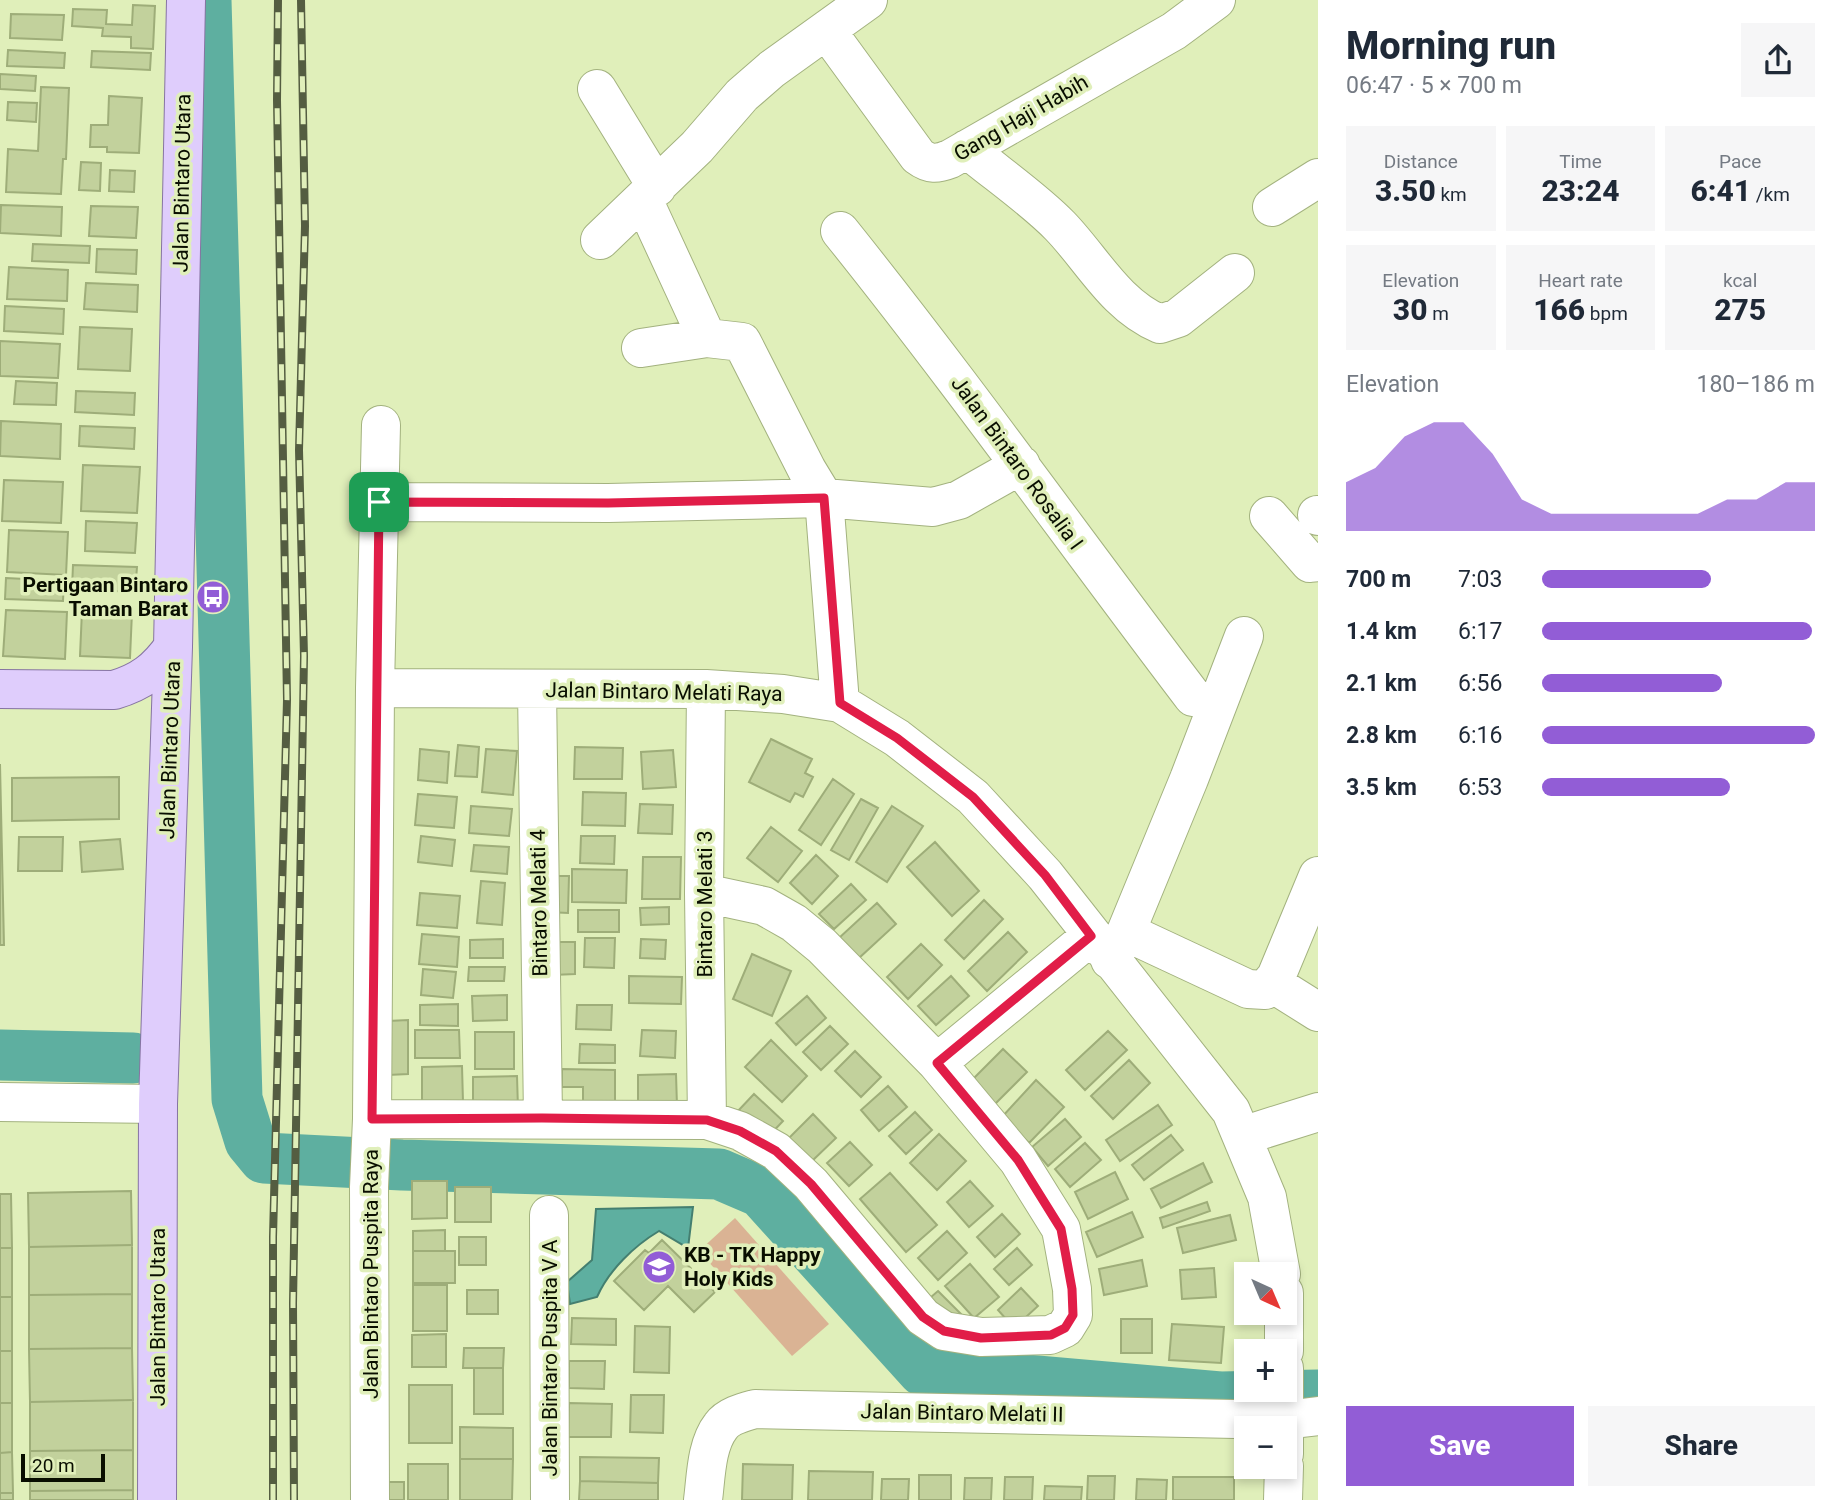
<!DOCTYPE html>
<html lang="en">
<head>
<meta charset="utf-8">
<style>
  body { margin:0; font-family:Roboto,sans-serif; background:#f6f6f7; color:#1f2937; height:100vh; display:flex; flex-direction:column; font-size:26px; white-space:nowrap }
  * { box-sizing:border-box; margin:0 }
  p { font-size:23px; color:#747a83 }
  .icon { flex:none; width:38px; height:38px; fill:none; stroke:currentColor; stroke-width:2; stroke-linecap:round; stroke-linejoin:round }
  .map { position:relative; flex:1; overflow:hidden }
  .side { display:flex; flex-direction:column; background:#fff; width:525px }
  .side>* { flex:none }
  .needle { width:46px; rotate:136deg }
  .buttons { position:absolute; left:1234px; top:1262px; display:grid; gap:14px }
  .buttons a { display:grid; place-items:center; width:63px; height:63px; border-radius:0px; background:#fff; box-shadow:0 4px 10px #0003; font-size:35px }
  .scale { position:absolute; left:21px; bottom:18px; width:84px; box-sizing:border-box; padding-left:7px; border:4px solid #090e00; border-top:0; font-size:19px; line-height:24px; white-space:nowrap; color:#090e00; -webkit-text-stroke:5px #e0efba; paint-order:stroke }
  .pin { position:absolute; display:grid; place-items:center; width:60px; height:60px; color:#fff; margin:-30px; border-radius:14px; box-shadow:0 4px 10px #0006 }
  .round { display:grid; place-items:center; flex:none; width:74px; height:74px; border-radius:0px; background:#f6f6f7 }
  .overview { display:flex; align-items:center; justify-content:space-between; height:119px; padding:0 28px }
  h1 { font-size:38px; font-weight:800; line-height:52px }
  .figures { display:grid; grid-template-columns:repeat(3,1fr); gap:10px; height:119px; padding:7px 28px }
  .figures div { display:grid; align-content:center; border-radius:0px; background:#f6f6f7; text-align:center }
  .figures b { font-size:30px; font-weight:800 }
  .figures small { font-size:19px; font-weight:400 }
  .figures p { font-size:19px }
  .chart { height:196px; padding:14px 28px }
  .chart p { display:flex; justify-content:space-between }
  .chart svg { width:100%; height:126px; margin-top:7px; fill:#925dd6; opacity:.7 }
  .button { display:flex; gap:14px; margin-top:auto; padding:14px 28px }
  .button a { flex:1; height:80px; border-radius:0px; background:#925dd6; color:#fff; font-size:28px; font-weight:800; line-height:80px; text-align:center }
  .button a+a { background:#f6f6f7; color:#1f2937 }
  ul { padding:0 28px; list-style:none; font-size:23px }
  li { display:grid; grid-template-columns:112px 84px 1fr; align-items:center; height:52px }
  li i { height:18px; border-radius:9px; background:#925dd6 }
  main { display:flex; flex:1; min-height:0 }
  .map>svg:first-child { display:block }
  .green { fill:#dab394 }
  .water { fill:#5eafa0; stroke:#447f70; stroke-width:2 }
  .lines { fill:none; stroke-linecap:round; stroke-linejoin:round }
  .river { stroke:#5eafa0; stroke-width:51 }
  .building { fill:#c2d19c; stroke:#9ead79; stroke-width:2 }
  .minor-casing { stroke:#a3b27f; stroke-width:40 }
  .major-casing { stroke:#8674a2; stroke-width:40 }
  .minor { stroke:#fff; stroke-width:38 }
  .major { stroke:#dfcdfc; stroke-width:38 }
  .rail-casing { stroke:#545d41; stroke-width:8 }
  .rail { stroke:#e0efba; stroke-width:5; stroke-dasharray:16; stroke-linecap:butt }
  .route-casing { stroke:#fff; stroke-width:14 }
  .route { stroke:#e11d48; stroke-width:9 }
  .labels { text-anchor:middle; stroke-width:7; stroke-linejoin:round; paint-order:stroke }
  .street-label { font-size:21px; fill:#090e00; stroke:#e0efba }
  .poi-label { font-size:21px; font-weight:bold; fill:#090e00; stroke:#e0efba; text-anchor:end }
</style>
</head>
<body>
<main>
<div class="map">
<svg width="1318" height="1500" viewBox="0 0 1318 1500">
  <rect width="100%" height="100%" fill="#e0efba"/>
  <path class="green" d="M735 1218 829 1324 792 1356 699 1251Z"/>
  <path class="water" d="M693 1207 688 1248 659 1231C634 1246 609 1270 597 1297L570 1304 567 1282 592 1260 596 1209Z"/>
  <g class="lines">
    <path class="river" d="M206 0 237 1099 250 1141 264 1158 402 1165 719 1174 761 1192 923 1371 1220 1397 1318 1395
      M0 1055 133 1058"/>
  </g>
  <path class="building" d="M133 5 155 6 153 49 131 48V37L102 36 103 28 72 26 73 9 107 10 106 24 132 25Z
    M11 14 64 15 62 40 10 38Z
    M8 50 65 53 64 68 7 66Z
    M92 51 151 53 150 70 91 67Z
    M0 74 36 76 35 91 0 89Z
    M41 87 69 88 66 159H63L61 194 6 192 8 149 38 151Z
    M109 96 142 98 139 153 107 152V147H90L91 125H108Z
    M8 102 37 103 36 122 7 120Z
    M81 162 101 163 100 191 79 190Z
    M110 170 135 171 134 192 109 191Z
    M1 205 62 207 61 236 0 233Z
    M91 206 138 207 136 238 89 236Z
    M33 244 90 246 89 263 32 261Z
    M97 249 137 250 136 274 96 272Z
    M9 267 68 270 67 301 7 299Z
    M86 283 138 285 137 312 84 309Z
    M5 306 64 309 63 334 4 331Z
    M80 327 132 329 130 371 78 369Z
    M0 341 60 344 58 378 0 376Z
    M16 381 57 383 56 405 14 404Z
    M76 391 135 393 134 415 75 412Z
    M1 421 61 424 60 459 0 456Z
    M80 426 135 428 134 449 79 446Z
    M83 465 140 467 137 513 81 511Z
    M4 480 63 482 61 523 2 521Z
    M86 521 137 523 135 553 85 551Z
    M9 530 68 532 66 575 7 572Z
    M73 565 137 567 135 592 72 589Z
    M6 578 64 581 63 601 5 599Z
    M6 610 67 612 65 659 3 656Z
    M82 610 132 612 130 658 80 656Z
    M771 739 812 759 805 773 813 777 803 797 795 793 790 802 749 782Z
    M458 745 479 747 477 777 455 776Z
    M575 747 623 748 622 779H574Z
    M420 749 449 752 447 783 418 780Z
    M486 749 517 751 513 795 482 792Z
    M673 750 676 787 643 789 641 752Z
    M0 764 4 945H0Z
    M119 777V819L12 821V778Z
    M833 779 854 794 821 845 799 830Z
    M583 792 626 793 625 826 582 825Z
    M418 794 457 797 454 828 415 825Z
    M861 799 878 808 849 860 831 850Z
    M640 804 673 805 672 834 638 833Z
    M471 806 512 809 509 836 469 833Z
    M892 806 923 826 887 882 856 862Z
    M771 827 802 851 778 882 747 858Z
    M421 836 455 840 452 866 418 862Z
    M581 836H615L614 864 580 863Z
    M19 837H63L62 871H18Z
    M120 839 123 869 82 872 80 842Z
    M935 842 979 891 952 916 907 867Z
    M474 845 509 847 507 874 471 871Z
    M816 855 838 876 812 904 790 883Z
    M643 857H681L680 899H642Z
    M572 869 627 870 626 903 572 902Z
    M548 876H569L568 913 547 912Z
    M481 881 505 883 502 925 477 923Z
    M851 884 866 900 834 929 819 914Z
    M420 893 460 896 457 928 417 925Z
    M984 900 1003 919 964 959 945 940Z
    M877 903 896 924 859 958 839 938Z
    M669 907V924L641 925 640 908Z
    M578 910H619V932H578Z
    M1008 932 1027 952 987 991 968 971Z
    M422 934 459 937 457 967 419 964Z
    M585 938H615L614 968 584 967Z
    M503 939V958H470V940Z
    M641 939 666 940 665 959 640 958Z
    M553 942H575V974L553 975Z
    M921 944 942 965 908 999 887 977Z
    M752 954 791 971 772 1016 733 999Z
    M469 967H505L504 981H468Z
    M423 969 456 972 453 998 421 995Z
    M629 976 682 977 681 1004 629 1003Z
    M951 976 969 996 936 1025 918 1006Z
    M507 995V1020L473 1021 472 996Z
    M807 996 826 1018 796 1045 776 1023Z
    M458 1004V1026L420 1025V1005Z
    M577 1005H612L611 1030 576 1029Z
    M408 1020V1074L388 1075V1021Z
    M830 1026 848 1044 821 1070 803 1052Z
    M415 1030H459L460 1058H415Z
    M642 1030 676 1031 675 1058 640 1056Z
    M1108 1031 1127 1050 1085 1090 1066 1070Z
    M475 1032H514V1069H475Z
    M771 1040 807 1076 782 1102 745 1067Z
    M580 1044 615 1045V1063H579Z
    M1003 1049 1027 1072 991 1108 968 1084Z
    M855 1051 881 1077 861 1097 835 1071Z
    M1129 1060 1150 1083 1113 1119 1091 1096Z
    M462 1066 463 1102H422V1067Z
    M562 1069 615 1070V1110L583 1109V1087H562Z
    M676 1074 677 1106 638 1107V1075Z
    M517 1076 518 1109H473V1077Z
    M1036 1080 1064 1107 1029 1143 1002 1117Z
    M888 1086 907 1107 879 1131 861 1110Z
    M754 1094 783 1121 766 1139 737 1112Z
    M1158 1105 1172 1125 1120 1161 1106 1140Z
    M915 1112 932 1130 906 1154 889 1136Z
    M813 1114 836 1138 811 1162 788 1139Z
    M1065 1119 1081 1137 1048 1166 1032 1147Z
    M939 1134 966 1161 937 1190 910 1163Z
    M1171 1135 1183 1150 1144 1180 1132 1165Z
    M850 1142 872 1165 849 1186 827 1163Z
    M1085 1143 1101 1160 1070 1187 1055 1169Z
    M1203 1163 1212 1182 1161 1208 1151 1189Z
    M1115 1172 1128 1199 1088 1219 1075 1192Z
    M890 1173 937 1225 906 1252 860 1199Z
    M412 1181H447V1218L412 1219Z
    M970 1181 993 1206 969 1227 947 1202Z
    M455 1187H491V1222H455Z
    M131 1191 132 1245 29 1247 28 1193Z
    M0 1194H11L12 1248H0Z
    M1207 1202 1210 1211 1163 1228 1160 1218Z
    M1132 1212 1143 1237 1097 1257 1086 1232Z
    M1002 1214 1020 1234 995 1257 977 1237Z
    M1230 1215 1236 1240 1183 1253 1177 1228Z
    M445 1230V1251H413V1231Z
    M947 1231 967 1253 938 1280 918 1258Z
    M459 1237H486V1265H459Z
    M662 1240 715 1292 694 1312 668 1286 644 1310 614 1281 645 1250 649 1253Z
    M132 1245V1294L29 1295V1247Z
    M0 1248H12V1297H0Z
    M1017 1248 1032 1265 1009 1285 994 1269Z
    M413 1251H455V1283H413Z
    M1142 1260 1147 1286 1104 1295 1099 1269Z
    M970 1264 999 1297 974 1318 945 1286Z
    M1214 1268 1216 1297 1182 1299 1180 1270Z
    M413 1285H447V1331H413Z
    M1021 1288 1038 1306 1014 1328 998 1310Z
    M467 1290H498V1314H467Z
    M938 1291 963 1316 950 1329 924 1303Z
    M132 1294V1348L29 1349V1295Z
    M0 1297H12V1351H0Z
    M572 1318 616 1319V1345L571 1344Z
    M1121 1319H1152V1353H1121Z
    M1172 1324 1224 1327 1221 1363 1169 1360Z
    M635 1326 670 1327 669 1373 634 1372Z
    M446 1334V1367H412V1335Z
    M132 1348 133 1400 30 1402 29 1349Z
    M464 1348H504L503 1368H463Z
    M0 1351H12V1403H0Z
    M569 1361H605L604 1389 569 1388Z
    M474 1368H503V1414H474Z
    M409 1385H452V1443H409Z
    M631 1395H664L663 1433 630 1432Z
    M133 1400V1450L30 1451V1402Z
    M0 1403H12V1452L0 1453Z
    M569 1403 612 1404 611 1437H568Z
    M460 1427 513 1428V1459H460Z
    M133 1450V1490L30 1491V1451Z
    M12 1452 13 1493H0V1453Z
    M580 1457 659 1458 658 1483 580 1481Z
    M460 1459H513L512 1500H460Z
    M408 1464H448V1500H408Z
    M743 1464 793 1465 792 1500H742Z
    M809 1471 873 1472 872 1500H808Z
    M919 1475H951V1500H919Z
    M1088 1476H1115L1114 1500H1087Z
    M1005 1477H1033L1032 1500H1004Z
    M1173 1477H1234V1500H1173Z
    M965 1478H992L991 1500H964Z
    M882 1479H909L908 1500H881Z
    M1137 1479 1167 1480 1166 1500H1136Z
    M580 1481 658 1483V1500H579Z
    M378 1482H404V1500H378Z
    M1045 1486 1082 1487 1081 1500H1044Z
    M133 1490V1500H30V1491Z
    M0 1493H13V1500H0Z"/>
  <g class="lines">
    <defs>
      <path id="minor" d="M827 31 918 156C930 165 937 164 950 159L1174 31 1216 0
        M597 89 657 187
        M967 149C996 173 1035 200 1060 226 1092 259 1115 305 1160 324L1178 318 1235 273
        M1272 207 1318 178
        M648 210 707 338 742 342 807 470 824 498 840 703
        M840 231C962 383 1075 542 1193 697
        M600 240 697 147 742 95 772 69 868 0
        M641 348 707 338
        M379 502 608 503 824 498 933 507 959 500 1021 465
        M1317 515 1318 516
        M1269 516 1310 563 1318 562
        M375 688 706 689 783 694 840 703 897 738 973 797 1045 875 1231 1111 1267 1197 1281 1274
        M537 689 543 1118
        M706 689 704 893 707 1120
        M1126 932 1248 989 1265 990 1276 977 1318 876
        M1110 960 1126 932 1189 779 1244 636
        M1272 983 1318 1012
        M937 1063 1091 936
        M0 1102 158 1104
        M372 1119 707 1120 740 1131 776 1151 811 1184 923 1317 944 1331 981 1337 1050 1335 1065 1328 1073 1315 1072 1289 1061 1229 1018 1160 937 1063 822 946 794 923 764 906 704 893
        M1242 1136 1318 1112
        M549 1215 550 1500
        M1284 1351V1293
        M1284 1368V1454
        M370 1500 369 1187 372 1119 375 688 381 425
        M703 1500C706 1477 706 1445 721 1426 728 1416 744 1412 755 1409L1285 1420 1318 1416
        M1283 1500 1284 1466"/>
      <path id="major" d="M0 689 114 690C141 682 157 670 173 647
        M157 1500 158 1104 173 647 186 0"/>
    </defs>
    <use href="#minor" class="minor-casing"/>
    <use href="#major" class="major-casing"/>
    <use href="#minor" class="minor"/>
    <use href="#major" class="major"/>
    <defs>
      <path id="rail" d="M273 1500V1237L287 700 277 100 278 0
        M294 1500 293 1303 304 656 299 450 305 226 301 0"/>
    </defs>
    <use href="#rail" class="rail-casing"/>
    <use href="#rail" class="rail"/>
  </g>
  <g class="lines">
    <defs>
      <path id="route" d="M824 498 840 703 897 738 973 797 1045 875 1091 936 937 1063 1018 1160 1061 1229 1072 1289 1073 1315 1065 1328 1051 1335 981 1338 944 1331 923 1317 811 1184 776 1151 740 1131 707 1120 542 1118 372 1119 379 502 608 503Z"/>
    </defs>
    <use href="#route" class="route-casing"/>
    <use href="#route" class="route"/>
  </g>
  <defs>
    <symbol id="bus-disc" viewBox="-11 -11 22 22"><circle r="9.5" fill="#925dd6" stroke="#e0efba"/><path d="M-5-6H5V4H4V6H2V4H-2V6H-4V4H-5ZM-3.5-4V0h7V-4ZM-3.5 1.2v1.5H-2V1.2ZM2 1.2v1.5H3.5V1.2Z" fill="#fff"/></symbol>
    <symbol id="school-disc" viewBox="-11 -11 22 22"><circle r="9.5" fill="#925dd6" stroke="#e0efba"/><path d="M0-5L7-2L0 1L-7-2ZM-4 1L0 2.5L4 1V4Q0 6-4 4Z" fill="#fff"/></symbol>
  </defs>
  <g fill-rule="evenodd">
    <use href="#bus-disc" x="194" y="578" width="38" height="38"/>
    <use href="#school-disc" x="640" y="1248" width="38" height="38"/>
  </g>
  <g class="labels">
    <g class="street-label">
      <text transform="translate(1021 118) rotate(-30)" y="7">Gang Haji Habih</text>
      <text transform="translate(182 183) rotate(-89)" y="7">Jalan Bintaro Utara</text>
      <text transform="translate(1017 463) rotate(54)" y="7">Jalan Bintaro Rosalia I</text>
      <text transform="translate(664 692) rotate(1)" y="7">Jalan Bintaro Melati Raya</text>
      <text transform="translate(170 750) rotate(-88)" y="7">Jalan Bintaro Utara</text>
      <text transform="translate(539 903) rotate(-91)" y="7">Bintaro Melati 4</text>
      <text transform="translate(705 904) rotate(-90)" y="7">Bintaro Melati 3</text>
      <text transform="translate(371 1274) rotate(-90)" y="7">Jalan Bintaro Puspita Raya</text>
      <text transform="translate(158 1317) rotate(-90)" y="7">Jalan Bintaro Utara</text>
      <text transform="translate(550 1358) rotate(-90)" y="7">Jalan Bintaro Puspita V A</text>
      <text transform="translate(962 1413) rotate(1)" y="7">Jalan Bintaro Melati II</text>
    </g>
    <g class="poi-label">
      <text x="188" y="592">Pertigaan Bintaro<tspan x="188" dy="24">Taman Barat</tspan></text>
      <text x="684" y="1262" text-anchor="start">KB - TK Happy<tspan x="684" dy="24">Holy Kids</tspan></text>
    </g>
  </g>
</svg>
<div class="buttons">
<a><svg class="needle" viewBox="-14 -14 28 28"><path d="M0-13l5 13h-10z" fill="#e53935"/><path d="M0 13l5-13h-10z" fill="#747a83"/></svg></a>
<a>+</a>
<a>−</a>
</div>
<div class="scale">20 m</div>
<div class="pin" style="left:379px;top:502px;background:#1e9e55"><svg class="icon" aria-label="arrive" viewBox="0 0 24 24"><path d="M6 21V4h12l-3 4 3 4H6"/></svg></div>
</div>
<section class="side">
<div class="overview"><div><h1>Morning run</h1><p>06:47 · 5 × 700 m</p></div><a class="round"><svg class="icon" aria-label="share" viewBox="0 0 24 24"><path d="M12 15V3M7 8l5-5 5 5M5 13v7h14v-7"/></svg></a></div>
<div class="figures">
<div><p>Distance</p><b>3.50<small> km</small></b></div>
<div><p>Time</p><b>23:24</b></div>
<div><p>Pace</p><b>6:41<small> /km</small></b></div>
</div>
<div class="figures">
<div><p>Elevation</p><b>30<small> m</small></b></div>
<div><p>Heart rate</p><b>166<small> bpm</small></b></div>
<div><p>kcal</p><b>275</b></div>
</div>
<div class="chart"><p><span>Elevation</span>180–186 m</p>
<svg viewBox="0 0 160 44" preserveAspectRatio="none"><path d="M0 44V27L10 22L20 11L30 6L40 6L50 17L60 33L70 38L80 38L90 38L100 38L110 38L120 38L130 33L140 33L150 27L160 27V44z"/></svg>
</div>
<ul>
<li><b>700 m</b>7:03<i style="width:62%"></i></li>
<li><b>1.4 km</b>6:17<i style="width:99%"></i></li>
<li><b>2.1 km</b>6:56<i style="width:66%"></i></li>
<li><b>2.8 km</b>6:16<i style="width:100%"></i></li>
<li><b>3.5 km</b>6:53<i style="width:69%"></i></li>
</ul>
<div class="button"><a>Save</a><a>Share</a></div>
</section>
</main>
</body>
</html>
